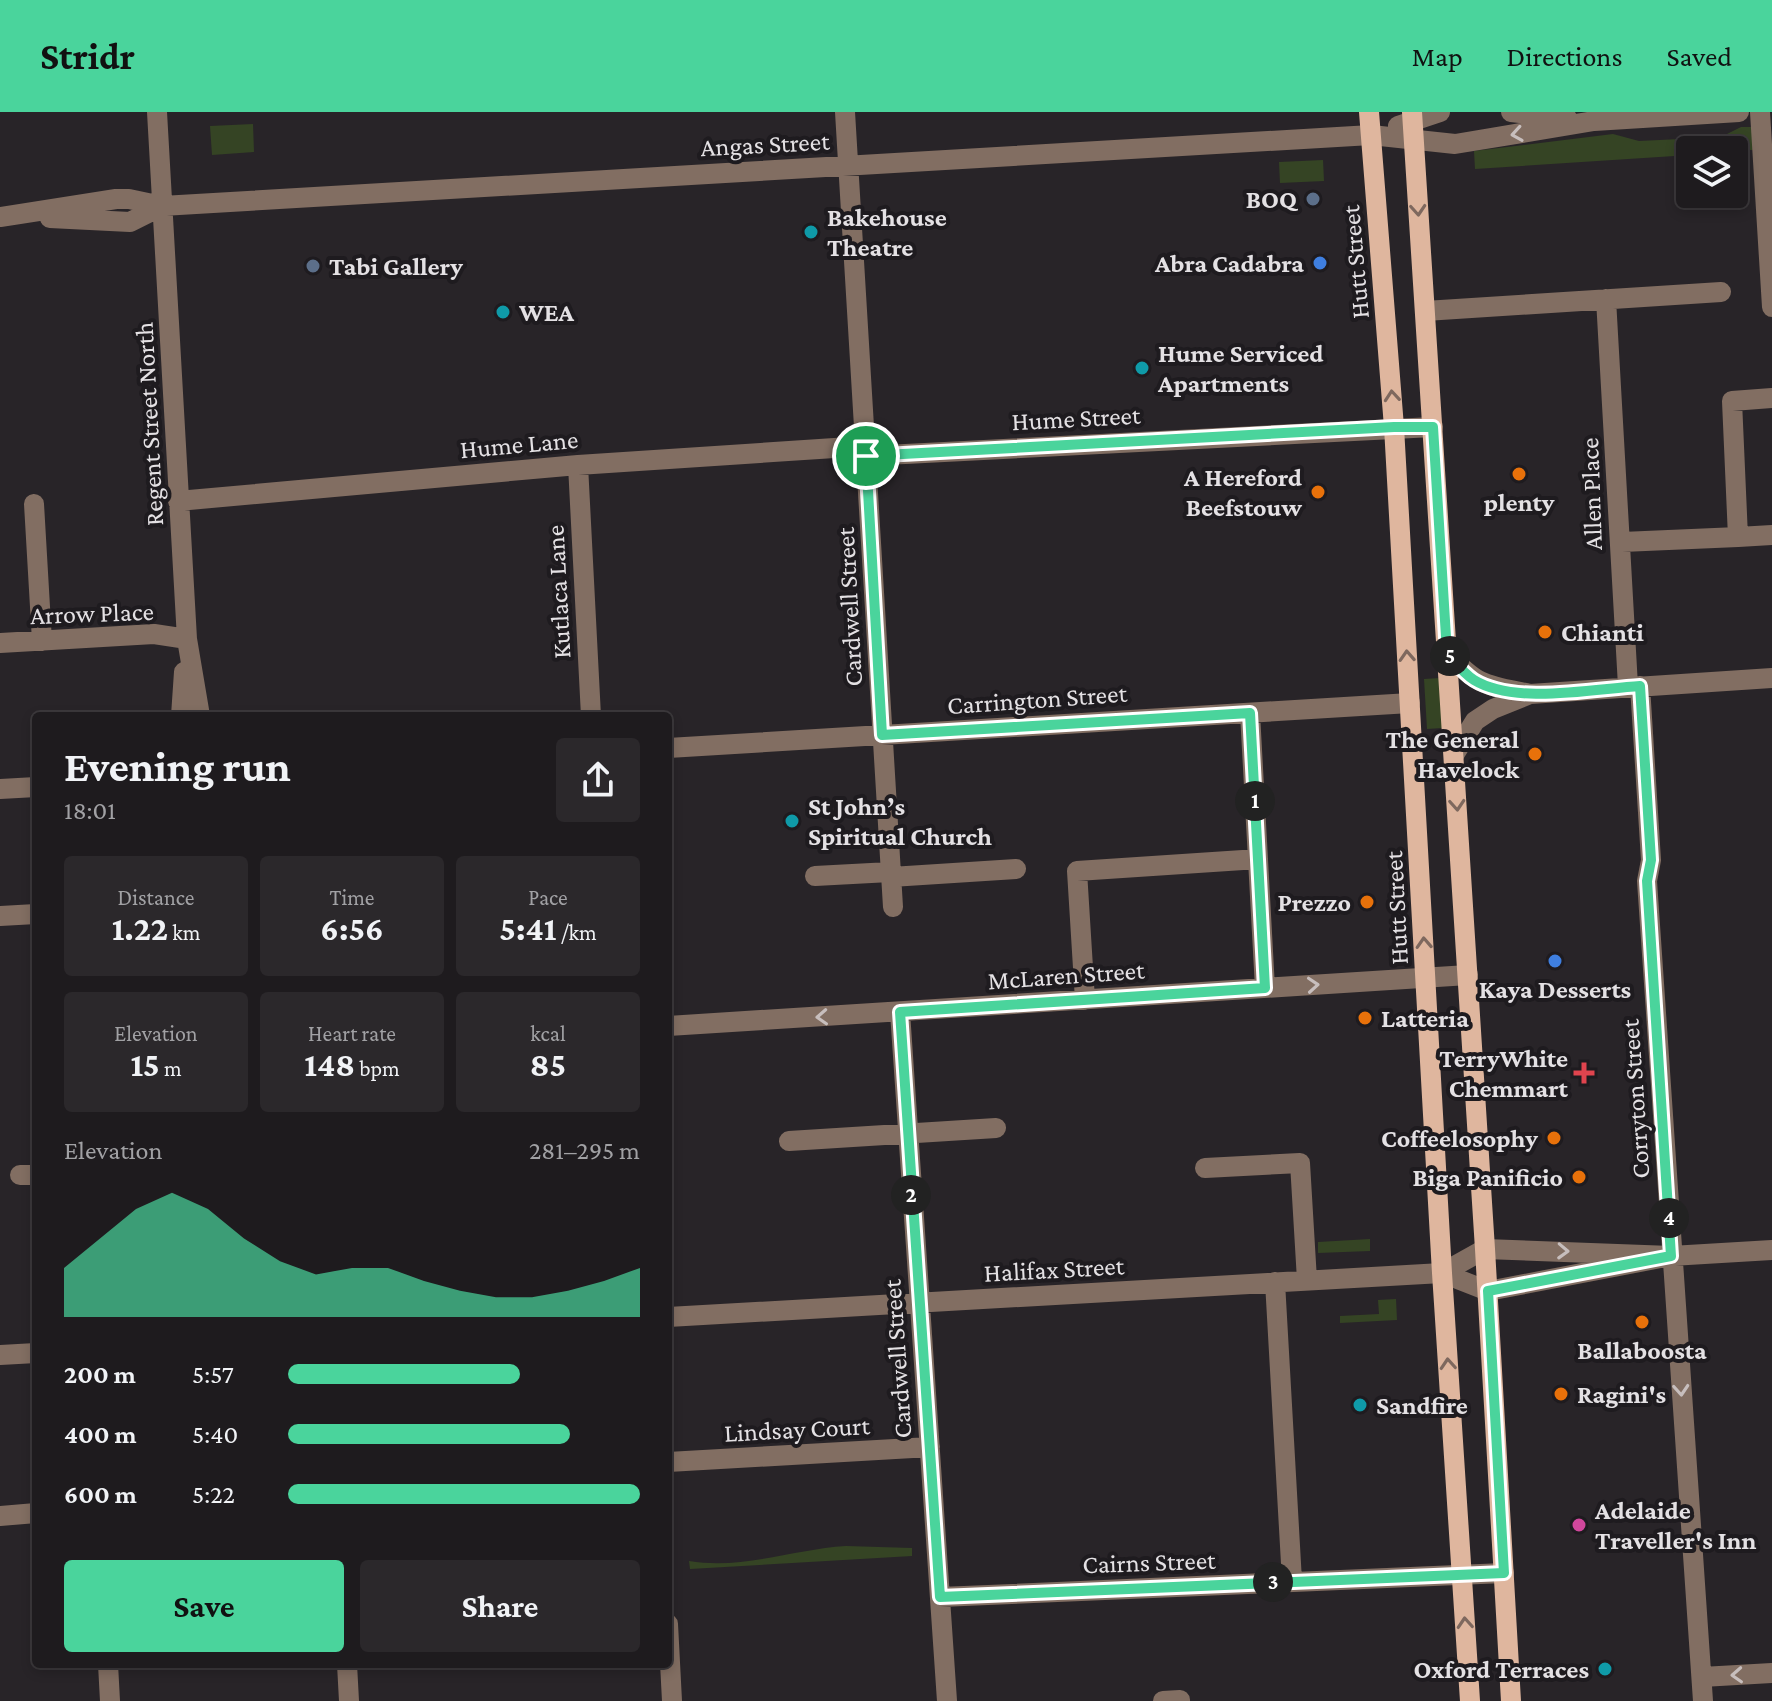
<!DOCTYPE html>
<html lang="en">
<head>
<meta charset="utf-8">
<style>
  body { margin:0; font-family:"Crimson Pro",serif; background:#2b282b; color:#f1f3f6; height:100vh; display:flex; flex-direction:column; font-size:30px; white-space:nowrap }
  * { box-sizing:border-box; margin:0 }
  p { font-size:26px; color:#a1a1a4 }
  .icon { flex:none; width:44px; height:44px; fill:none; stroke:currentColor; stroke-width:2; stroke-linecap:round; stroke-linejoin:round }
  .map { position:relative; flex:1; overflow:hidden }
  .panel { position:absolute; left:32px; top:600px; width:640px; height:956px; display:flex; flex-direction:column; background:#1e1b1e; border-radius:8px; box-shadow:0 4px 12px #0003,0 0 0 2px #3c393c }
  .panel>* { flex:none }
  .buttons { position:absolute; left:1676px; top:24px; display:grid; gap:16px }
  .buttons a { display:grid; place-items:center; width:72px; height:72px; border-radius:8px; background:#1e1b1e; box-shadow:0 4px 12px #0003,0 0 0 2px #3c393c; font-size:40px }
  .pin { position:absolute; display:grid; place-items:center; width:68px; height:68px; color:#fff; margin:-34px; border:4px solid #fff; border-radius:50%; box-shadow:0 2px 8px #0007 }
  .km { position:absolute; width:40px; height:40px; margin:-20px; border-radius:50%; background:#222; color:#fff; font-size:22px; line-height:40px; text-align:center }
  .round { display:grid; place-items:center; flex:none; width:84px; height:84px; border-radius:8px; background:#2b282b }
  .overview { display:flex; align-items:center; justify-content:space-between; height:136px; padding:0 32px }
  h1 { font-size:44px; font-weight:700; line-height:60px }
  .figures { display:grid; grid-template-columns:repeat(3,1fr); gap:12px; height:136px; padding:8px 32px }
  .figures div { display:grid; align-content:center; border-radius:8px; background:#2b282b; text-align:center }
  .figures b { font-size:34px; font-weight:700 }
  .figures small { font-size:22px; font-weight:400 }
  .figures p { font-size:22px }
  .chart { height:224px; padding:16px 32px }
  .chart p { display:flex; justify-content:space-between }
  .chart svg { width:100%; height:144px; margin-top:8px; fill:#4ad49c; opacity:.7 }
  .cta { display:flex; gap:16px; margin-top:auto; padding:16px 32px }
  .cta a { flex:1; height:92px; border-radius:8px; background:#4ad49c; color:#111; font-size:32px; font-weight:700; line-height:92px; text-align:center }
  .cta a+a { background:#2b282b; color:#f1f3f6 }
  ul { padding:0 32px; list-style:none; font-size:26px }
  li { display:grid; grid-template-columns:128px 96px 1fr; align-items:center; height:60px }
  li i { height:20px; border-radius:10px; background:#4ad49c }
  header { display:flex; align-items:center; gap:48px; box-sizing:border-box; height:112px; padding:0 40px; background:#4ad49c; color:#111 }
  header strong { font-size:38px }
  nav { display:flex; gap:44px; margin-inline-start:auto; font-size:28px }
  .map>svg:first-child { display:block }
  .green { fill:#354424 }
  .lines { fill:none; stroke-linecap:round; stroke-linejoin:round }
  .minor { stroke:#826e62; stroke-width:20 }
  .major { stroke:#dfb69e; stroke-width:20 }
  .oneway { stroke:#c7bebd }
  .oneway2 { stroke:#7e685e }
  .route-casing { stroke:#fff; stroke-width:16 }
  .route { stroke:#4ad49c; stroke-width:10 }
  .service-dot { fill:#5c6f8a; stroke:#1e1b1f; stroke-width:3 }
  .culture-dot { fill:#0f9aa8; stroke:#1e1b1f; stroke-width:3 }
  .shop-dot { fill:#3f7fe0; stroke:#1e1b1f; stroke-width:3 }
  .food-dot { fill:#e8710a; stroke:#1e1b1f; stroke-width:3 }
  .health-dot { fill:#e0444e; stroke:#1e1b1f; stroke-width:3 }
  .hotel-dot { fill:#d1479c; stroke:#1e1b1f; stroke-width:3 }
  .labels { text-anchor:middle; stroke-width:8; stroke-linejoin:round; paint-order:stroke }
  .street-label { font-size:26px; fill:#e4e1e4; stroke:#1e1b1f }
  .poi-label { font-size:26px; font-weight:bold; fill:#e4e1e4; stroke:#1e1b1f; text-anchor:start }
</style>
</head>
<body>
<header>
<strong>Stridr</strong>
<nav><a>Map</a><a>Directions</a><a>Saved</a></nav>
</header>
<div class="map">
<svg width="1772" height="1589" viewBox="0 0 1772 1589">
  <rect width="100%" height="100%" fill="#282428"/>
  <path class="green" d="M253 12 254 40 212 43 210 14Z
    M1741 15H1753L1760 38H1690V43L1475 57 1474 39 1613 22 1639 29 1721 25Z
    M1323 48 1324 69 1280 71 1279 50Z
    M1440 566 1443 616 1427 617 1424 567Z
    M1370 1127V1139L1318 1141V1130Z
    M1396 1187 1397 1208 1340 1211V1204L1379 1202 1378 1188Z
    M846 1434 912 1436V1444L690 1457 689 1449C743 1458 794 1437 846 1434Z"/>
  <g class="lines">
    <path class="minor" d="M157 0 187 527 200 604
      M845 0 893 795
      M1511 0 1567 6
      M1760 0 1772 195
      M1398 14 1440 0
      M0 105 116 87H129L162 94 1371 23 1455 32 1594 9 1739 0
      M50 106 130 110 162 94
      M1606 187 1628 574
      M1425 199 1721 180
      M866 344 1433 315
      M578 353 591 604
      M178 389 578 353 865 334
      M34 392 42 529
      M1738 425 1772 423
      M1622 430 1738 425 1732 289 1772 286
      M0 531 154 522 187 527
      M1447 541C1479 575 1486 573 1530 582L1772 566
      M1640 574 1651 748 1647 769 1703 1589
      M1250 601 1265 876
      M181 604 184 560
      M668 636 1410 591
      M1454 643 1475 609 1493 597 1530 582
      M0 677 36 675
      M815 764 890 760
      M891 765 1016 757
      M0 804 36 802
      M1085 888 1077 759 1258 747
      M900 900 947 1589
      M668 914 1468 863
      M789 1029 996 1016
      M1205 1056 1300 1051 1307 1168
      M20 1063H36
      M1442 1161 1485 1137 1671 1144 1772 1138
      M1275 1170 1292 1469
      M668 1205 1442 1161 1488 1179 1671 1144
      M0 1243 36 1241
      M668 1350 930 1335
      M0 1404 36 1401
      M940 1485 1504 1461
      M668 1512 672 1589
      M108 1552 110 1589
      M347 1552 349 1589
      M1702 1565 1772 1561
      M1163 1589 1180 1588"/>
    <path class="major" d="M1369 0 1394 315 1442 1161 1470 1589
      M1412 0 1485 1137 1511 1589"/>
  </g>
  <defs><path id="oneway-chevron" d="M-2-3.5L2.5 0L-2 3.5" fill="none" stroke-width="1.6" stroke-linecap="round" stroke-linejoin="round" transform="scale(2)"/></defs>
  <g class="oneway">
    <use href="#oneway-chevron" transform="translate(1517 22) rotate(171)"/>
    <use href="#oneway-chevron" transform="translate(1313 873) rotate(-4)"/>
    <use href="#oneway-chevron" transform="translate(822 905) rotate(177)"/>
    <use href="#oneway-chevron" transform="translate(1563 1139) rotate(2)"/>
    <use href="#oneway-chevron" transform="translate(1681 1278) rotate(86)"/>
    <use href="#oneway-chevron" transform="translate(1737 1563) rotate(177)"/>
  </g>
  <g class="oneway2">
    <use href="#oneway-chevron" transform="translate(1418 98) rotate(86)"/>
    <use href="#oneway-chevron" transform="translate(1392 284) rotate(-95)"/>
    <use href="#oneway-chevron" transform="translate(1407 544) rotate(-93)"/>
    <use href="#oneway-chevron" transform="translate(1457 693) rotate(86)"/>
    <use href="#oneway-chevron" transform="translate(1424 831) rotate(-93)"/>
    <use href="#oneway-chevron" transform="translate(1448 1252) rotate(-94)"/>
    <use href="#oneway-chevron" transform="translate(1465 1511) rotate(-94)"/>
  </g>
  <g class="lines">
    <defs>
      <path id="route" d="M1394 315H1433L1447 541C1455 550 1464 562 1474 568 1515 593 1593 577 1640 574L1651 748 1647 769 1671 1144 1488 1179 1504 1461 940 1485 900 900 1265 876 1250 601 882 623 866 344Z"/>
    </defs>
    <use href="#route" class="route-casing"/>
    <use href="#route" class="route"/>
  </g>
  <g class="service-dot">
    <circle cx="1313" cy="87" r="8"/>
    <circle cx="313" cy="154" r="8"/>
  </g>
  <g class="culture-dot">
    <circle cx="811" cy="120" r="8"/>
    <circle cx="503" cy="200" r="8"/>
    <circle cx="1142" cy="256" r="8"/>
    <circle cx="792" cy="709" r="8"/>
    <circle cx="1360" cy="1293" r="8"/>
    <circle cx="1605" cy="1557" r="8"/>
  </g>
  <g class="shop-dot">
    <circle cx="1320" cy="151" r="8"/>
    <circle cx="1555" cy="849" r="8"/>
  </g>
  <g class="food-dot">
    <circle cx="1519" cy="362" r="8"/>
    <circle cx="1318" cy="380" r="8"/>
    <circle cx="1545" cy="520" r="8"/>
    <circle cx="1535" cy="642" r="8"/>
    <circle cx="1367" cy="790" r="8"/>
    <circle cx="1365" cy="906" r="8"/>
    <circle cx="1554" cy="1026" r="8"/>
    <circle cx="1579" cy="1065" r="8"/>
    <circle cx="1642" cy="1210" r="8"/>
    <circle cx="1561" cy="1282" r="8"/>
  </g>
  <path class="health-dot" d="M1580 949h8v8h8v8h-8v8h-8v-8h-8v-8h8z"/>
  <circle class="hotel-dot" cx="1579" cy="1413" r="8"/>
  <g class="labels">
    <g class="street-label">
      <text transform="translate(765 32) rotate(-3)" y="9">Angas Street</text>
      <text transform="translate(1355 150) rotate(-95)" y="9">Hutt Street</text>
      <text transform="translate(1076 306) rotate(-3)" y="9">Hume Street</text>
      <text transform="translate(149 312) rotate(-93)" y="9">Regent Street North</text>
      <text transform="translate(519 332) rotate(-5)" y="9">Hume Lane</text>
      <text transform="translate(1591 382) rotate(-92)" y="9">Allen Place</text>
      <text transform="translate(558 480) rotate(-93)" y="9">Kutlaca Lane</text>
      <text transform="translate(849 495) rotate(-93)" y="9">Cardwell Street</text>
      <text transform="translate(92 501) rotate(-2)" y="9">Arrow Place</text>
      <text transform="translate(1037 587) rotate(-4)" y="9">Carrington Street</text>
      <text transform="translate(1396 796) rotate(-93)" y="9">Hutt Street</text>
      <text transform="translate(1066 863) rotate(-4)" y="9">McLaren Street</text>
      <text transform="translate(1635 987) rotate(-94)" y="9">Corryton Street</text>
      <text transform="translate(1054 1157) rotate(-3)" y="9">Halifax Street</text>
      <text transform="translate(897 1247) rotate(-94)" y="9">Cardwell Street</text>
      <text transform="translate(797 1317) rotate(-3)" y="9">Lindsay Court</text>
      <text transform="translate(1149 1450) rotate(-2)" y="9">Cairns Street</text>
    </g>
    <g class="poi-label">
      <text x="1297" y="96" text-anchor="end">BOQ</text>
      <text x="827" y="114">Bakehouse<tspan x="827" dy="30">Theatre</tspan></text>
      <text x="1304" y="160" text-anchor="end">Abra Cadabra</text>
      <text x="329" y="163">Tabi Gallery</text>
      <text x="519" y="209">WEA</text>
      <text x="1158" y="250">Hume Serviced<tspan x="1158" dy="30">Apartments</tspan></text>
      <text x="1302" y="374" text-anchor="end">A Hereford<tspan x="1302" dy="30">Beefstouw</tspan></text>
      <text x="1519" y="399" text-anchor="middle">plenty</text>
      <text x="1561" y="529">Chianti</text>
      <text x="1519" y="636" text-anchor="end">The General<tspan x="1519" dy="30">Havelock</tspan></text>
      <text x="808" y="703">St John’s<tspan x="808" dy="30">Spiritual Church</tspan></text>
      <text x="1351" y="799" text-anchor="end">Prezzo</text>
      <text x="1555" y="886" text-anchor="middle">Kaya Desserts</text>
      <text x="1381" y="915">Latteria</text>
      <text x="1568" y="955" text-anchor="end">TerryWhite<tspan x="1568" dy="30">Chemmart</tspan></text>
      <text x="1538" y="1035" text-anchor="end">Coffeelosophy</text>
      <text x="1563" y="1074" text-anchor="end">Biga Panificio</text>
      <text x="1642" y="1247" text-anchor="middle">Ballaboosta</text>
      <text x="1577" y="1291">Ragini's</text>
      <text x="1376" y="1302">Sandfire</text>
      <text x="1595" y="1407">Adelaide<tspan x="1595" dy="30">Traveller's Inn</tspan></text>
      <text x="1589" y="1566" text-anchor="end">Oxford Terraces</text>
    </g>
  </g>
</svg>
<div class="buttons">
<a><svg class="icon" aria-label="layers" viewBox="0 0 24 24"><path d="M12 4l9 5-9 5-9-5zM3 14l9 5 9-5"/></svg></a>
</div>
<div class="pin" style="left:866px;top:344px;background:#1e9e55"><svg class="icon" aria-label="arrive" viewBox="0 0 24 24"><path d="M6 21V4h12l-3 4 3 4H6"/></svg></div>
<b class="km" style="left:1255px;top:689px">1</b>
<b class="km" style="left:911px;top:1083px">2</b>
<b class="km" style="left:1273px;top:1470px">3</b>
<b class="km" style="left:1669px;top:1106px">4</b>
<b class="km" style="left:1450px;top:544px">5</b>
<section class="panel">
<div class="overview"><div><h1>Evening run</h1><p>18:01</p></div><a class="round"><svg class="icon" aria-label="share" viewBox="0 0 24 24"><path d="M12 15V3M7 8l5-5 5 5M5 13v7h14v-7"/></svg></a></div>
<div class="figures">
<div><p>Distance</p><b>1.22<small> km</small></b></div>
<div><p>Time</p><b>6:56</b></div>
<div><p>Pace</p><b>5:41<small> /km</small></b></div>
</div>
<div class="figures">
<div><p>Elevation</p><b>15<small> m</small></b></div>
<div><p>Heart rate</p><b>148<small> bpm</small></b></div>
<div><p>kcal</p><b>85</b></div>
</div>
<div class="chart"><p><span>Elevation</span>281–295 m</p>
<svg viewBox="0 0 160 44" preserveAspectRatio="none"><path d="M0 44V29L10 20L20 11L30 6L40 11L50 20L60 27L70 31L80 29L90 29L100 33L110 36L120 38L130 38L140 36L150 33L160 29V44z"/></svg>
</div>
<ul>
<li><b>200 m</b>5:57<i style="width:66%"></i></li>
<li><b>400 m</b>5:40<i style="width:80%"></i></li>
<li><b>600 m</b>5:22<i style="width:100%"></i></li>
</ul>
<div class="cta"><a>Save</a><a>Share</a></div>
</section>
</div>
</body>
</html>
